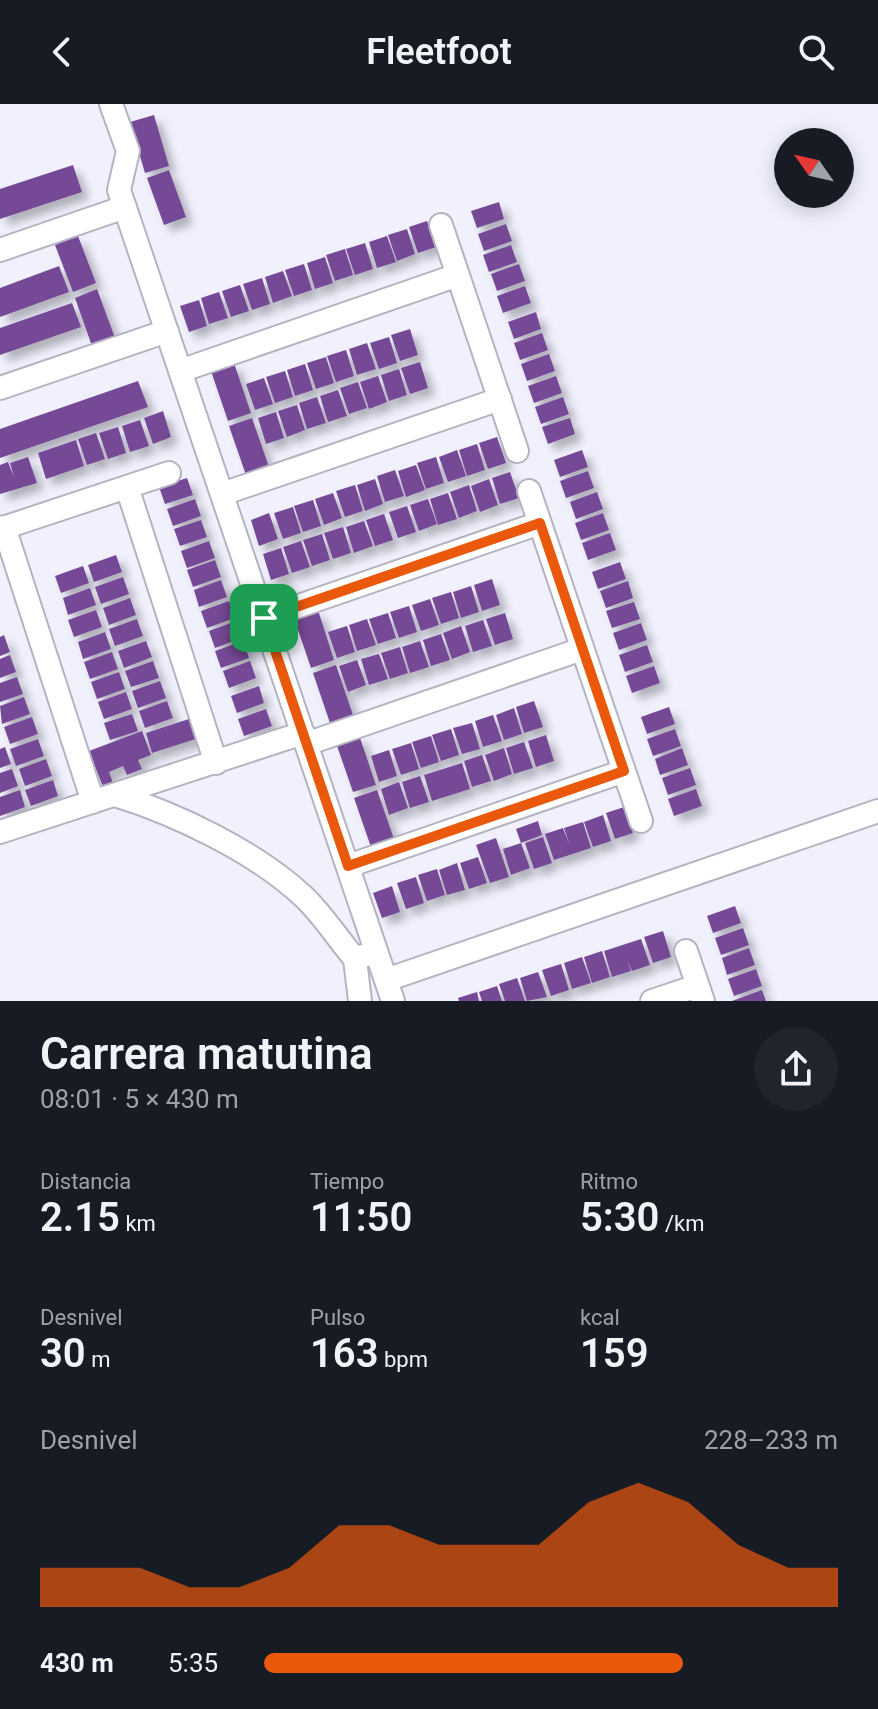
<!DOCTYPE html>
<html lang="es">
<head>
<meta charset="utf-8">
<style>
  body { margin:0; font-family:Roboto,sans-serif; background:#20242c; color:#f1f3f6; height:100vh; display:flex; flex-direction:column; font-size:30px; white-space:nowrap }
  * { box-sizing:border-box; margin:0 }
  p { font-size:26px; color:#9ea1a6 }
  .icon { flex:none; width:44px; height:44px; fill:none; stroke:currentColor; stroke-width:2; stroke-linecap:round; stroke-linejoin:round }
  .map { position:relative; height:897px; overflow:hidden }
  .drawer { display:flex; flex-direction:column; background:#171b24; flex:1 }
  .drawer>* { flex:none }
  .needle { width:52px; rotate:304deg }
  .tools { position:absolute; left:774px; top:24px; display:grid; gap:16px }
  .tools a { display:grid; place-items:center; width:80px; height:80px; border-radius:50%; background:#171b24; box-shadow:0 4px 20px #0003; font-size:40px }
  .pin { position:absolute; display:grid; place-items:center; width:68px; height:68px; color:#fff; margin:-34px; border-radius:16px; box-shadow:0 4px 12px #0006 }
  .round { display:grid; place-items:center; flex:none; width:84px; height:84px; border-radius:42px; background:#20242c }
  .head { display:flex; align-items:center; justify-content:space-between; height:136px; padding:0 40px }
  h1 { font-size:44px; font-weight:600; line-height:60px }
  .stats { display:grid; grid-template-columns:repeat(3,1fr); gap:12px; height:136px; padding:8px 40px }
  .stats div { display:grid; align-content:center }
  .stats b { font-size:40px; font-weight:600 }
  .stats small { font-size:22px; font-weight:400 }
  .stats p { font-size:22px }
  .chart { height:224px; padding:16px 40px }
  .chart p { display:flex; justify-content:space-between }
  .chart svg { width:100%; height:144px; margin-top:8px; fill:#ea580c; opacity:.7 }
  ul { padding:0 40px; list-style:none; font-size:26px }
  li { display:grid; grid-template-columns:128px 96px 1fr; align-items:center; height:60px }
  li i { height:20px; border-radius:10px; background:#ea580c }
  header { display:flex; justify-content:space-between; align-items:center; height:104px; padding:0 40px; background:#171b24; font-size:36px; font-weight:600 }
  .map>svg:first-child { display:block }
  .building { fill:#764996; filter:url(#shadow) }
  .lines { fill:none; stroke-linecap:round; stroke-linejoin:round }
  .minor-casing { stroke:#b3b3c2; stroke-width:26 }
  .minor { stroke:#fff; stroke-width:22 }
  .route-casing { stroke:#fff; stroke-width:16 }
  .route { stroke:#ea580c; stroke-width:10 }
</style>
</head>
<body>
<header><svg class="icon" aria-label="back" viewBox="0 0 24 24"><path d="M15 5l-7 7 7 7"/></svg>Fleetfoot<svg class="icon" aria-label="search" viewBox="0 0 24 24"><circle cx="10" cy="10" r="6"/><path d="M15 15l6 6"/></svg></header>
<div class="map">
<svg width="878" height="897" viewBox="0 0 878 897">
  <defs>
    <filter id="shadow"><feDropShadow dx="7" dy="7" stdDeviation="4" flood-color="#0004"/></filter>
  </defs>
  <rect width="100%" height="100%" fill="#f1f1fe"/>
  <path class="building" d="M154 11 169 62 145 69 130 18Z
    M73 61 82 88 0 115V85Z
    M169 66 186 113 164 121 147 74Z
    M499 98 504 115 477 124 471 107Z
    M427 117 436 143 418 149 409 123Z
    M506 120 512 137 484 147 478 130Z
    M407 125 415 150 397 157 388 131Z
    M78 132 96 179 73 188 55 141Z
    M387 132 396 158 377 164 369 138Z
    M365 139 373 165 355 171 346 145Z
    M511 141 517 158 489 168 483 151Z
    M345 145 353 171 335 177 326 151Z
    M325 153 333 179 315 185 307 159Z
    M304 160 312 186 294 192 285 166Z
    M519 160 525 177 497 187 491 170Z
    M59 162 69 188 0 213V184Z
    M283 167 292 192 273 199 265 173Z
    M262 174 270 200 252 206 243 180Z
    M240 181 249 207 231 213 222 187Z
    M525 182 531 199 503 209 497 192Z
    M97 185 115 234 92 242 75 194Z
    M219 188 228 214 209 220 201 194Z
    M199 196 207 222 189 228 180 202Z
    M72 199 81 223 0 251V224Z
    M536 208 541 225 514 235 508 218Z
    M410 225 418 251 400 257 391 231Z
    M542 229 548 246 520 256 514 239Z
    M389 233 397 259 379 265 370 239Z
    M367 239 376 265 357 271 349 245Z
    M346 246 354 272 336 278 327 252Z
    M549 250 555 267 527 277 521 260Z
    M326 253 334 279 316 285 307 259Z
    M420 258 428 284 410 290 401 264Z
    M234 259 251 309 228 317 211 267Z
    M305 260 313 286 295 292 287 266Z
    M399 265 407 291 389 297 381 271Z
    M285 267 293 293 275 299 266 273Z
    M378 272 387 298 369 305 360 278Z
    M556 272 562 289 534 299 528 282Z
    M264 274 273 300 255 306 246 280Z
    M138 277 148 303 0 354V325Z
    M358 278 367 304 349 310 340 284Z
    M338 286 347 312 328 318 320 292Z
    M317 293 326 319 307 325 299 299Z
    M563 293 569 310 541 320 535 303Z
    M297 301 305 326 287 333 278 307Z
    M163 307 171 333 153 340 144 314Z
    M276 308 284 334 266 340 258 314Z
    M252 314 269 363 246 371 229 322Z
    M570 314 575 330 548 340 542 323Z
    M140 316 149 342 130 348 122 322Z
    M118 323 126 349 108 355 99 329Z
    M96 329 105 355 87 361 78 335Z
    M497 333 506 359 488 365 479 339Z
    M76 336 84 362 46 375 38 349Z
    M477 340 485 366 467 372 459 346Z
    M457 346 466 372 448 378 439 353Z
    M582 346 588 363 560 373 554 356Z
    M28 353 37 379 0 390V361L8 358 14 373 10 359Z
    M436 353 444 379 426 385 417 359Z
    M416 361 425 386 406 393 398 367Z
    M395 366 404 392 385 398 377 372Z
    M588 367 594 384 566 394 560 377Z
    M510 368 519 394 500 400 492 374Z
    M187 374 193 391 165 400 159 383Z
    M375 375 383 400 365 407 357 381Z
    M489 375 498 401 480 408 471 382Z
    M355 381 363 407 345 413 336 387Z
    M469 381 477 407 459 414 450 388Z
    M597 388 603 405 576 415 570 398Z
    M333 389 342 414 324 421 315 395Z
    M448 389 457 415 438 421 430 395Z
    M195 395 201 412 173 422 167 405Z
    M428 395 437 420 419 427 410 401Z
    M313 396 321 422 303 428 294 402Z
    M407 402 416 428 398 434 389 408Z
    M293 403 301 429 283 435 274 409Z
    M269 409 278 435 259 442 251 416Z
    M603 409 609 426 581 436 575 419Z
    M384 410 393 436 375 442 366 416Z
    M201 416 207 433 180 442 174 425Z
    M364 417 373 442 354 449 346 423Z
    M343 423 351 449 333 455 324 429Z
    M610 429 616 446 588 456 582 439Z
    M322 430 330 456 312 462 303 436Z
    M209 437 215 454 187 464 181 447Z
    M301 437 310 463 292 469 283 443Z
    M281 444 289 470 271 476 263 450Z
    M116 451 122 468 94 478 88 461Z
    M215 456 221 473 193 483 187 466Z
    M620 458 626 475 598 485 592 468Z
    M83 462 89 479 61 489 55 472Z
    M123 473 129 490 101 500 95 483Z
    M492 475 500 501 482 507 474 481Z
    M221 476 227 493 199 503 194 486Z
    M628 477 633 494 606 504 600 487Z
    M471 482 479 508 461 514 453 488Z
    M90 484 96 501 68 511 63 494Z
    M451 488 459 514 441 520 432 494Z
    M130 494 136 511 109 521 103 504Z
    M430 495 439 521 421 527 412 501Z
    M229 497 235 514 207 524 201 507Z
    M634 498 640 515 612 524 606 507Z
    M409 502 417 528 399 534 390 508Z
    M96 506 102 523 74 533 68 516Z
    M318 506 334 556 311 564 294 514Z
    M388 509 396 534 378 540 369 515Z
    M505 509 513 535 495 541 486 515Z
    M137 515 143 532 115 542 109 525Z
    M367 515 376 541 357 547 349 521Z
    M483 516 492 542 473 548 465 522Z
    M236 517 242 534 215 544 209 527Z
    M641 519 647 536 619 546 613 529Z
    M347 522 355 548 337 554 328 528Z
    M461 522 470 548 452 555 443 529Z
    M105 528 111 545 83 555 78 538Z
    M441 530 450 556 431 562 423 536Z
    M4 531 10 548 0 552V533Z
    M146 537 152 553 124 564 118 547Z
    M243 537 249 554 221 564 215 547Z
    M420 537 429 563 410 569 402 543Z
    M647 541 653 558 625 568 619 551Z
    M400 543 408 569 390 575 381 549Z
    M112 548 118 565 90 575 84 558Z
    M379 550 388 575 369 581 361 555Z
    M10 551 16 568 0 574V555Z
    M357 556 366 581 348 588 339 562Z
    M153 557 159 574 131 583 125 567Z
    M250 557 256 574 229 584 223 567Z
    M336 561 353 611 330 619 313 569Z
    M654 562 660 579 632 589 626 572Z
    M119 568 125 585 97 595 91 578Z
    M17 573 23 590 0 598V579Z
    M160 577 166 594 138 604 132 587Z
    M259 582 264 599 237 609 231 592Z
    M126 588 132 605 104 615 98 598Z
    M24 593 30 610 2 620 0 602Z
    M167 597 173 614 145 624 139 607Z
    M534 597 543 623 524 629 516 603Z
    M669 603 675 620 647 630 641 613Z
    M514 604 522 630 504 636 496 611Z
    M266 605 272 622 244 632 238 615Z
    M132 610 138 627 110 636 104 619Z
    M493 611 502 637 483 643 475 617Z
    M32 613 38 630 10 640 4 623Z
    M195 613 202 633 152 649 146 629Z
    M472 619 480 645 462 650 453 624Z
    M451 625 459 651 441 657 432 631Z
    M675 625 681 642 653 652 647 635Z
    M142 627 151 651 138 656 142 665 127 671 123 662 109 668 113 679 103 683 89 647Z
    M359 631 376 681 353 688 336 639Z
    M546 631 554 657 536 663 528 637Z
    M431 632 439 658 421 664 412 638Z
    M38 635 44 652 16 662 10 645Z
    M524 638 533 664 514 670 506 644Z
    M411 639 419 665 401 671 392 645Z
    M5 643 11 660 0 664V645Z
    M504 644 512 670 494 677 485 651Z
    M682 644 688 661 660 671 655 655Z
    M389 646 397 672 379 678 371 652Z
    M482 651 491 677 472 683 464 657Z
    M46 655 52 672 25 682 19 665Z
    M462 659 470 685 432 697 424 671Z
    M690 664 696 681 668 691 662 674Z
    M12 665 18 682 0 689V669Z
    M420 672 429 698 410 704 402 678Z
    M53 676 58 692 31 702 25 686Z
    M399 678 408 704 389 711 381 685Z
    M696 685 702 702 674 712 668 695Z
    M20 686 25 703 0 712V693Z
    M377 686 394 735 371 743 354 694Z
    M624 703 633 729 615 735 606 709Z
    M603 711 611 737 593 743 584 718Z
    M538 717 542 731 521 739 516 725Z
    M583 718 591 744 554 756 545 730 563 724 570 742 564 724Z
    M543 733 552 759 534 765 525 739Z
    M496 734 509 773 490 779 476 741Z
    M521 739 530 764 511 771 503 745Z
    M478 753 487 779 469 785 460 759Z
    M457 759 465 786 447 791 439 766Z
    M437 765 445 791 427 797 418 771Z
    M416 773 424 799 406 805 397 779Z
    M392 782 400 808 382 814 373 789Z
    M735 802 741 819 713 829 707 812Z
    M743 824 749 841 721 851 715 834Z
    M663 827 671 853 653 859 644 833Z
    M641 835 650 861 632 867 627 857 631 867 612 873 604 847Z
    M749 844 755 861 727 871 722 854Z
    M602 847 610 873 592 879 584 853Z
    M582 853 591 879 572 885 564 859Z
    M561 860 569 886 551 892 542 866Z
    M756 865 762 882 734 892 728 875Z
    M538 868 547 893 527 897 520 874Z
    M517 874 525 897H505L499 880Z
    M497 882 502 897H482L479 888Z
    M762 886 766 897H732Z
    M477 888 479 897H459L458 894Z"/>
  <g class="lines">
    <defs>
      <path id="minor" d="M111 0 128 47 119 86 393 897
        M441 121 517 347
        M0 146 125 103
        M180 267 458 171
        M0 284 167 227
        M127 383 216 659
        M529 387 641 717
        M222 390 500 295
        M4 423 93 698
        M0 425 169 369
        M264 514 540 419
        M306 640 582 545
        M115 691C177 710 256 748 304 793 323 811 338 835 355 855
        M0 728 303 629
        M348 762 624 667
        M686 847 703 897
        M386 876 878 707
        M360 897 355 855 366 851
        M652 897 697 882"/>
    </defs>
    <use href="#minor" class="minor-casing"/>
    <use href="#minor" class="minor"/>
  </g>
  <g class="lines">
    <defs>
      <path id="route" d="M540 419 624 667 348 762 264 514Z"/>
    </defs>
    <use href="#route" class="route-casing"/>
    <use href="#route" class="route"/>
  </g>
</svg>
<div class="tools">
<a><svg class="needle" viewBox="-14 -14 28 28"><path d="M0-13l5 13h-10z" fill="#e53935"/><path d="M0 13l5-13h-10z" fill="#9ea1a6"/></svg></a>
</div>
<div class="pin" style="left:264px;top:514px;background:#1e9e55"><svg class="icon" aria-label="arrive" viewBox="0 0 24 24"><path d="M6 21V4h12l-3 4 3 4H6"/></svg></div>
</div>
<section class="drawer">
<div class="head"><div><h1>Carrera matutina</h1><p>08:01 · 5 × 430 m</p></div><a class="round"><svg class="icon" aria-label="share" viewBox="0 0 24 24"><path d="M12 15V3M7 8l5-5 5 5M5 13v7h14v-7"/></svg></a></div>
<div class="stats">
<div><p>Distancia</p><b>2.15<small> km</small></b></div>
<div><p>Tiempo</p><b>11:50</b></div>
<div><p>Ritmo</p><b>5:30<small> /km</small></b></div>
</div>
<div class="stats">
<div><p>Desnivel</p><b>30<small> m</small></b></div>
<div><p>Pulso</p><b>163<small> bpm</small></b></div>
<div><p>kcal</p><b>159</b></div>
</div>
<div class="chart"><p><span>Desnivel</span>228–233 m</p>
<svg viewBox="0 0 160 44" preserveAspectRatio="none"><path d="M0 44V32L10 32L20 32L30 38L40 38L50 32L60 19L70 19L80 25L90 25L100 25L110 12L120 6L130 12L140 25L150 32L160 32V44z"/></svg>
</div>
<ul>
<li><b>430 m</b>5:35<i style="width:73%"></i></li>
</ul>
</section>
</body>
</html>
